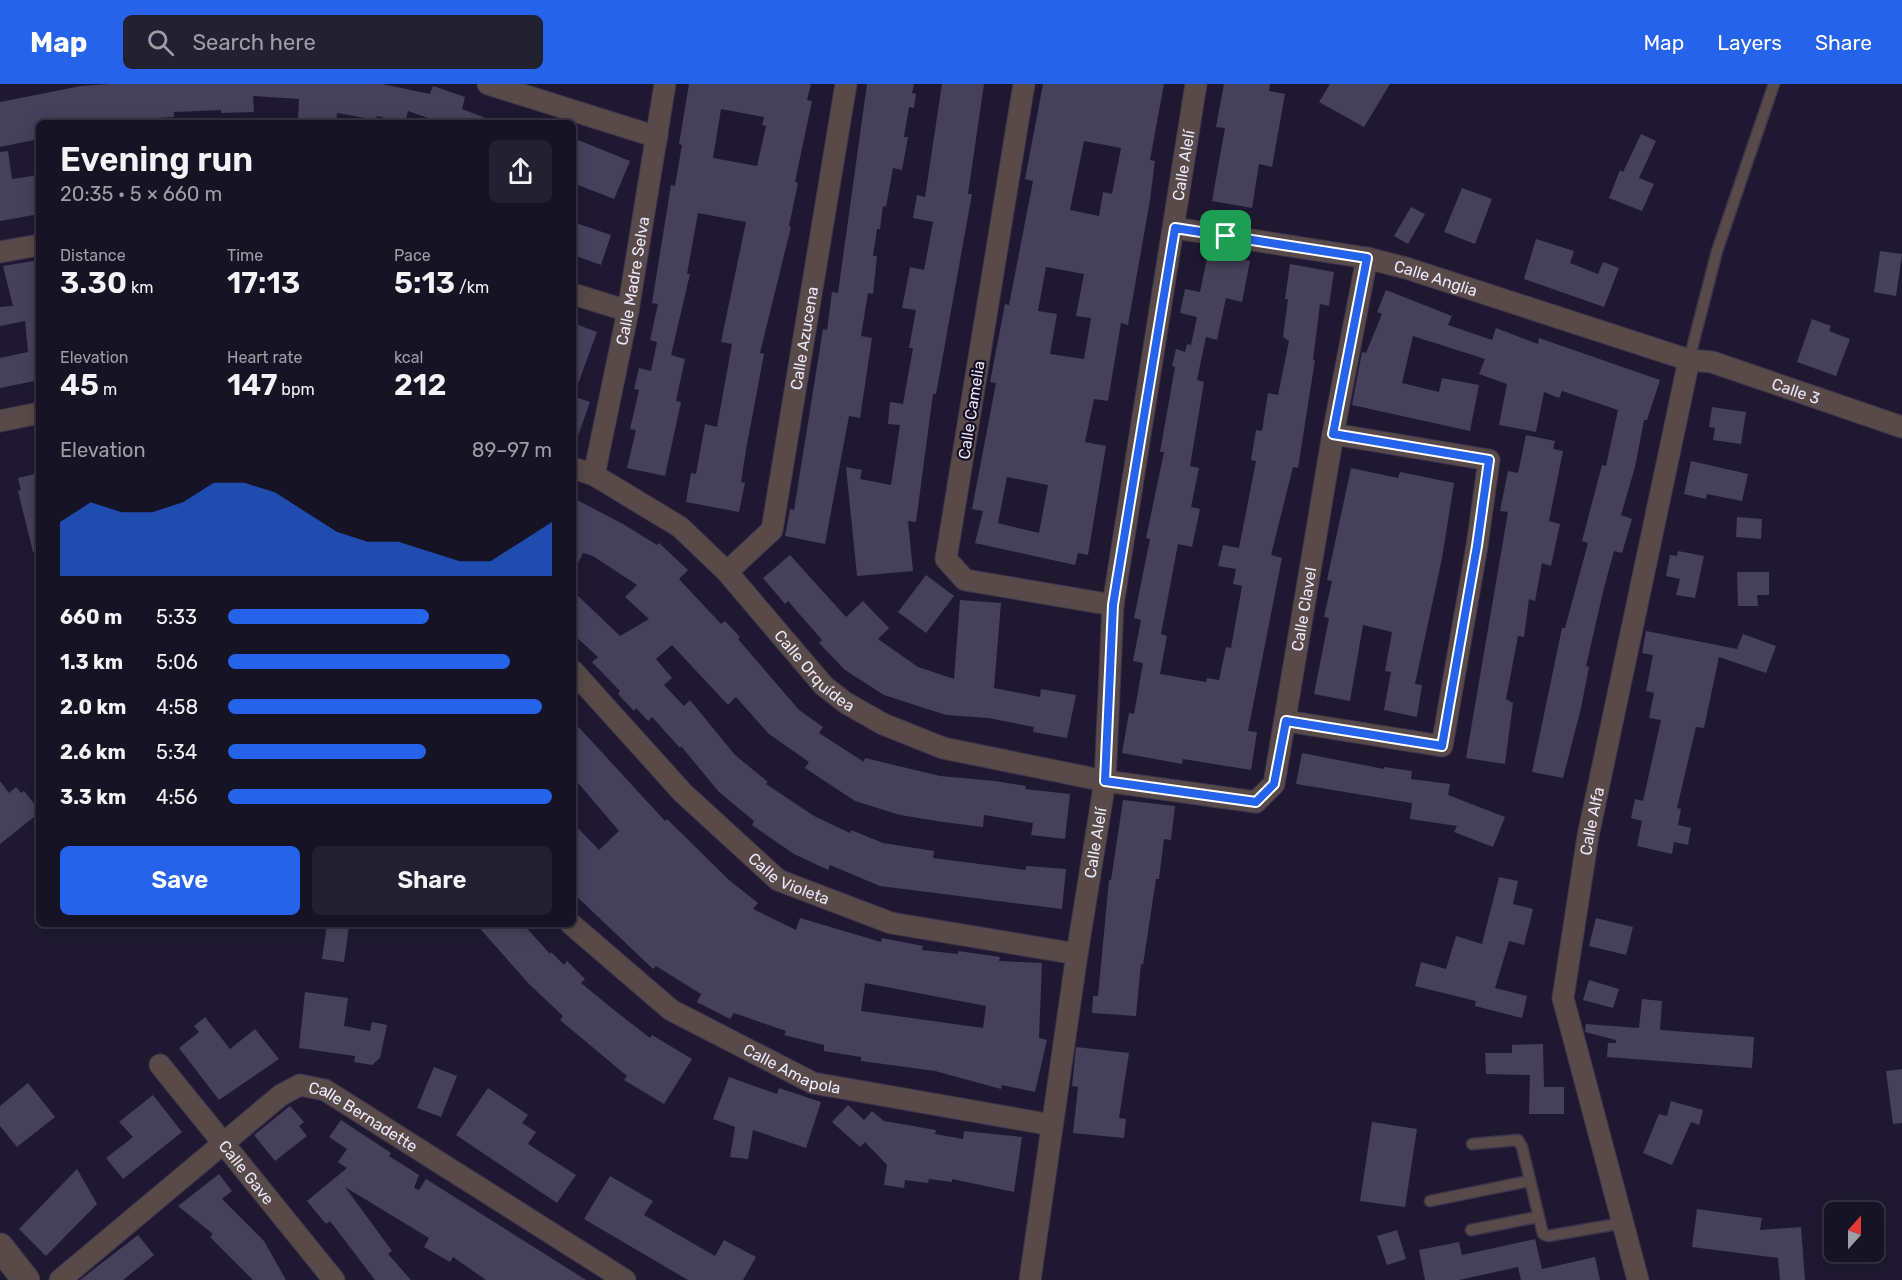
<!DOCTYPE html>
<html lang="en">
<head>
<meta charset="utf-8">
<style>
  body { margin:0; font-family:Rubik,sans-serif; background:#232031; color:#f1f3f6; height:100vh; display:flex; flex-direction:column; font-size:22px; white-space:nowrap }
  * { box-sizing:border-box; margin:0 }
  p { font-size:20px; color:#9e9ea6 }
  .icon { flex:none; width:33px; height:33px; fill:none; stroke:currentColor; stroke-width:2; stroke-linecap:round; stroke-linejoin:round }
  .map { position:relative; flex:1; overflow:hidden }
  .sheet { position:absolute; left:36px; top:36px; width:540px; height:807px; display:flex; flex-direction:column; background:#161324; border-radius:9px; box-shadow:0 3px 15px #0003,0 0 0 2px #353241 }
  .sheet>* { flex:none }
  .needle { width:39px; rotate:21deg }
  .buttons { position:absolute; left:1824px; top:1118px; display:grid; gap:12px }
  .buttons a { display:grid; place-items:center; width:60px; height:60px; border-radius:9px; background:#161324; box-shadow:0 3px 15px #0003,0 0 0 2px #353241; font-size:30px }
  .pin { position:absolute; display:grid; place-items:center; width:51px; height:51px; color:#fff; margin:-26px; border-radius:12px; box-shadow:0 3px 9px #0006 }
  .round { display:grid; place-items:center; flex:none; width:63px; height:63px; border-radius:9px; background:#232031 }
  .headline { display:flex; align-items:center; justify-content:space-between; height:102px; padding:0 24px }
  h1 { font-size:33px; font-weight:600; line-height:45px }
  .stats { display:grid; grid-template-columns:repeat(3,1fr); gap:9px; height:102px; padding:6px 24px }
  .stats div { display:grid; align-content:center }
  .stats b { font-size:30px; font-weight:600 }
  .stats small { font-size:16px; font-weight:400 }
  .stats p { font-size:16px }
  .chart { height:168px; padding:12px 24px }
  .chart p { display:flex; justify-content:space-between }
  .chart svg { width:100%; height:108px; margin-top:6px; fill:#2563eb; opacity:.7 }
  .button { display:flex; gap:12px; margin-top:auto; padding:12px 24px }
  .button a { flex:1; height:69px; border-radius:9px; background:#2563eb; color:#fff; font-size:24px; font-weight:600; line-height:69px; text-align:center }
  .button a+a { background:#232031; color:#f1f3f6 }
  ul { padding:0 24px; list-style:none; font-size:20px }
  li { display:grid; grid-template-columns:96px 72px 1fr; align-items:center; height:45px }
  li i { height:15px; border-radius:8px; background:#2563eb }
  header { display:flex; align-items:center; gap:36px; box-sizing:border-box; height:84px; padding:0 30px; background:#2563eb; color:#fff }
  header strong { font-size:28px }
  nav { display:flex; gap:33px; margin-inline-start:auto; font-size:21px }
  .search { width:420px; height:54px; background:#232031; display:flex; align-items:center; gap:15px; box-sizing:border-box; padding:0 21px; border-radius:9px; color:#9e9ea6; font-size:22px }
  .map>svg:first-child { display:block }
  .building { fill:#46415a; fill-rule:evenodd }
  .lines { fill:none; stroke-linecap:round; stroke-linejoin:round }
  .service-casing { stroke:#3b364c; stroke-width:13 }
  .minor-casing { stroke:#3b364c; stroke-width:23 }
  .tertiary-casing { stroke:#3b364c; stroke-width:29 }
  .service { stroke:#584a49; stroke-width:10 }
  .minor { stroke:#584a49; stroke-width:21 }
  .tertiary { stroke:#584a49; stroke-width:27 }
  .route-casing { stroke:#fff; stroke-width:12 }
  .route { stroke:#2563eb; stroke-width:8 }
  .labels { text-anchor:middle; stroke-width:4.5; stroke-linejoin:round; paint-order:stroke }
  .street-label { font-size:16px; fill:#ebe9f9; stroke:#151026 }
</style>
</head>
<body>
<header>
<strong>Map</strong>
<div class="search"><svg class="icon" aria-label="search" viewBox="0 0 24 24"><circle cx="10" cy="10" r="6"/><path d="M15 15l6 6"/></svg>Search here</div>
<nav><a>Map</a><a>Layers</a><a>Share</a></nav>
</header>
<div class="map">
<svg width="1902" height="1196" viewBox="0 0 1902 1196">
  <rect width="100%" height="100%" fill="#1e1930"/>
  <path class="building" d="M110 0H382L430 10 433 2 465 13 462 25 496 38 442 39 408 27 405 39 377 32 376 36 337 29 336 39 298 36 299 15 253 12 254 28 221 29V26L174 28V33L123 36V39H39V55L0 63V18L81 2Z
    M689 0H811L807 16 812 17 795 98 798 99 789 142 791 143 760 269 764 270 746 366 741 398 745 399 739 428 686 418 691 389 696 390 705 340 717 343 732 260 721 258 746 138 698 129 687 190H690L671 271 685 275 676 317 681 318 665 392 627 384 636 346 630 345 639 306 634 305 639 284 651 287 657 258 650 256 658 220 652 219 671 101 675 102 682 61 679 60ZM721 25 764 33 762 41 766 42 757 82 713 74Z
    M867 0H914L912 9 916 10 914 24 909 23 904 53H908L902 86 893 84 886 123 883 122 880 145H877L873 172H877L873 210 868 209 861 252 872 254 860 334 849 332 825 460 785 452 790 425 794 426 823 245 827 246 832 208 838 209Z
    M942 0H984L968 110H972L936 310H933L916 438 908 437 913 487 857 492 846 383 862 386 860 395 891 401 900 341 888 340 890 318 903 320 913 264H909L916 226 902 224 910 183 924 186 933 138 913 134 917 111 925 113Z
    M1043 0H1164L1150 76 1155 77 1150 116 1128 241 1121 239 1108 317 1094 315 1085 358 1106 362 1088 471 1078 469 1075 481 975 459 983 427 972 425 996 299 990 298 1005 220 1009 221 1033 97 1025 95ZM1084 57 1121 64 1112 110 1103 108 1099 132 1070 126ZM1046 183 1084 190 1076 232 1091 234 1084 275 1050 270 1057 230 1038 227ZM1007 393 1048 401 1039 449 998 439Z
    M1224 0H1270L1269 7 1285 10 1272 83 1259 80 1252 124 1212 117 1225 44 1216 43Z
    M1330 0H1390L1364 43 1319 18Z
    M1641 50 1656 57 1639 94 1654 100 1642 127 1609 114 1620 86 1623 88Z
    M573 54 630 77 614 115 573 99 578 88 573 86Z
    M8 67 12 95 39 91V130L0 137V68Z
    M1462 104 1492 115 1475 160 1444 148Z
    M1411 123 1425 130 1408 160 1394 152Z
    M573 138 611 151 601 181 573 171Z
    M1536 155 1574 167 1570 179 1598 190 1603 178 1619 184 1604 223 1524 195Z
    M1880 167 1902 170 1896 212 1874 208Z
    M1223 171 1250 177 1242 218 1226 214 1217 256 1206 253 1197 296 1204 298 1190 382 1199 384 1191 423 1200 425 1192 463 1178 460 1161 550 1167 552 1160 590 1206 598 1207 594 1219 596 1226 563 1231 564 1242 502 1233 500 1236 485 1218 482 1223 461 1239 464 1256 377 1251 376 1256 346 1262 347 1268 309 1278 311 1289 257 1283 253 1288 215H1285L1290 180 1334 188 1329 222 1320 220 1313 276H1315L1298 384 1293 383 1271 471 1282 474 1248 647 1257 648 1251 686 1183 675 1182 680 1122 669 1129 629 1134 630 1143 579 1133 577 1141 536 1134 534 1150 455 1146 454 1164 368H1160L1175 283 1172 282 1176 265 1185 268 1187 260 1191 261 1197 233 1180 229 1185 205 1200 208 1207 174 1222 177Z
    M34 177 39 213V296L0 304V274L28 268 25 237 0 242V223L13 222 3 182Z
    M1386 206 1452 232 1448 241 1492 256 1496 244 1538 260 1539 254 1660 296 1647 336H1644L1635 383 1621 431 1632 435 1622 469 1614 467 1604 504 1586 582 1589 583 1581 624 1563 694 1532 688 1562 544H1565L1588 459 1582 457 1602 381 1606 382 1618 326 1562 307 1559 314 1544 308 1536 348 1499 341 1507 300 1479 290 1485 275 1413 252 1402 299 1439 308 1442 294 1479 301 1470 347 1352 321 1362 268 1366 269 1382 230 1377 228Z
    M1812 235 1831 242 1829 247 1850 255 1836 292 1797 278Z
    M573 239 597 248 575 308H573Z
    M573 312 590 318 575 360H573Z
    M1712 323 1746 328 1741 360 1713 356 1715 344 1709 343Z
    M1526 351 1555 357 1553 365 1563 367 1549 437 1560 440 1551 482 1542 479 1535 517 1529 515 1524 553 1518 552 1506 615 1513 619 1505 680 1466 674 1508 428 1500 427 1508 387 1518 389Z
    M1691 377 1748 390 1742 417 1707 410 1706 415 1684 410Z
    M1351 384 1398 394 1400 388 1454 399 1442 474 1415 600 1422 601 1417 633 1384 626 1391 588 1385 587 1392 548 1363 541 1350 617 1314 610 1329 534 1324 533 1332 497 1327 496Z
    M39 389V467L33 468 18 407 21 406 18 394Z
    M577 416 623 440 657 461 659 459 688 486 679 495 721 540 725 537 740 553 738 555 799 626 823 643 819 649 864 678 865 674 940 692 995 697 1026 702 1025 705 1070 710 1065 755 1031 751 1033 739 984 731 983 743 943 738 900 731 855 717 805 684 809 678 769 650 736 613 728 621 672 561 656 575 672 594 664 601 684 622 690 616 735 671 768 698 766 700 814 732 850 749 851 746 883 759 934 767 933 774 1026 786V782L1066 785 1062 825 880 802 830 781 828 786 794 770 752 741 754 737 719 708 681 662 680 664 652 633 648 637 636 624 634 627 618 610 620 607 592 578 598 573 573 550V507L620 552 649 535 625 513 637 501 593 472 583 469 573 489V424Z
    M1737 433 1762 435 1761 455 1736 453Z
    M1678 467 1704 472 1695 514 1676 511 1680 495 1666 492 1670 471 1677 472Z
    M790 471 846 533 863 517 889 544 878 555 918 583 954 595 960 516 1001 519 994 604 1040 613 1041 605 1076 611 1067 654 1033 648 1034 643 988 634 946 631 884 611 845 586 819 559 822 556 788 517 785 520 763 494Z
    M1737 488H1769V511H1757L1758 522H1738Z
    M926 491 954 512 926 549 898 528Z
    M1646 547 1737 565 1743 550 1776 562 1766 589 1719 573 1704 644 1696 643 1677 724 1681 725 1678 741 1691 744 1688 761 1674 758 1672 770 1637 762 1642 737 1631 734 1635 715 1643 717 1661 636 1649 634 1654 609 1646 607 1653 571 1642 569Z
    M573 637 665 737 667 735 729 796 758 819 753 825 796 846 800 834 881 858 882 854 923 862 922 866 958 870V867L1000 873 999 877 1042 879 1039 954 1047 956 1035 1008 1002 1001 1001 1005 935 987 861 977V973L824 967V961L784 951 786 947 734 929 730 935 697 918 701 910 656 882 653 885 573 809V739L599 766 619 747 573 693ZM865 899 986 922 983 944 861 927Z
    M1302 669 1384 685V683L1412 687 1411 695 1450 700 1448 711 1505 733 1493 763 1454 748 1457 742 1410 735 1412 719 1296 700Z
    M0 697 9 709 16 703 21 709 24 707 39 726V729L0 760Z
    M1123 716 1175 722 1171 756 1164 755 1159 795H1156L1143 881 1141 880 1136 932 1092 929 1093 912H1098L1109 796H1111Z
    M1499 793 1518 797 1513 820 1533 825 1524 861 1509 857 1495 904 1527 912 1522 934 1475 922 1476 917 1415 902 1421 878 1446 885 1456 852 1482 860Z
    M1596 834 1633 843 1626 871 1589 862Z
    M327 840 349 842 344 878 322 875Z
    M476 840H523L550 870 551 868 564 881 567 877 585 895 581 899 614 926 650 954 652 951 692 975 664 1020 624 996 627 992 560 936 563 932 529 900Z
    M1589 896 1619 905 1613 924 1583 916Z
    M305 908 348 914 344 942 370 947 372 938 387 941 380 974 372 981 354 978 355 972 299 964Z
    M1642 915 1662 917 1660 946 1754 953 1752 984 1607 973 1608 959H1616V956L1585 948 1586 940 1639 944Z
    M205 933 230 965 255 945 279 975 219 1016 179 964 199 948 194 942Z
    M1543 960 1544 1003H1564V1030H1529L1530 991 1486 990 1485 969H1512V961Z
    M1076 963 1129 969 1119 1034 1126 1035 1124 1054 1073 1049 1078 1003 1072 1002Z
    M434 983 457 992 441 1033 417 1024Z
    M1902 985V1039L1893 1040 1886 987Z
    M729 993 777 1010 779 1004 821 1018 806 1064 753 1046 748 1075 730 1073 735 1043 713 1035Z
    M28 999 55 1033 17 1063 0 1042V1022Z
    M488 1004 528 1031 522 1039 536 1048 528 1060 576 1091 557 1119 456 1051Z
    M153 1011 182 1048 123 1095 106 1074 133 1053 119 1038Z
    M1671 1017 1703 1026 1699 1041 1691 1038 1672 1081 1643 1069 1659 1030 1667 1032Z
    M848 1021 864 1036 872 1027 884 1037 936 1046 935 1050 963 1055 964 1047 1022 1053 1014 1108 952 1095V1098L929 1095 928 1099 905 1096 904 1104 884 1101 887 1081 865 1058 860 1063 832 1038Z
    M290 1022 304 1038 299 1042 307 1052 275 1077 254 1051Z
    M341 1036 391 1069 389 1072 419 1091 414 1104 419 1106 426 1095 586 1196H486L453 1173 450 1178 424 1163 429 1154 345 1103 392 1167 388 1170 411 1196H375L330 1137 326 1140 307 1117 347 1084 338 1078 347 1065 329 1053Z
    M1372 1038 1417 1045 1405 1123 1360 1117Z
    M77 1085 97 1120 46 1172 19 1145Z
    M219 1090 232 1107 222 1115 264 1157 286 1196H253L210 1153 213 1150 178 1122Z
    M610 1092 653 1117 644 1131 715 1172 724 1156 756 1173 743 1196H688L584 1135Z
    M1697 1125 1762 1134 1760 1146 1801 1143 1805 1196H1780L1778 1174 1692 1163Z
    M1397 1146 1406 1175 1387 1181 1377 1152Z
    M138 1151 154 1171 123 1196H80Z
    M1535 1155 1542 1185 1595 1173 1600 1196H1521L1518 1183 1459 1196H1425L1419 1166 1459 1158 1462 1171Z"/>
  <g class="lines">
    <defs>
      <path id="service" d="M1689 276 1717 167 1774 0
        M1472 1060 1518 1056 1522 1063 1543 1150 1548 1152 1623 1139
        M1430 1117 1529 1097
        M1471 1146 1537 1133"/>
      <g id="minor">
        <path d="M488 0 657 53"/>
        <path d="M1024 0 946 475 965 496 1113 521"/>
        <path id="s1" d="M1175 144 1367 174 1406 184 1689 276 1712 278 1902 343"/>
        <path d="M0 168 39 161"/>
        <path d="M573 210 628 227"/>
        <path d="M0 337 39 329"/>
        <path id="s2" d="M573 384 594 391 680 443 727 488 824 602 846 619 883 640 943 664 1105 697 1256 718 1274 700 1333 350 1367 174"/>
        <path id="s3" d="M594 391 628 227 665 0"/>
        <path id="s4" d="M727 488 772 446 846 0"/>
        <path id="s5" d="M573 587 683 709 778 796 891 839 1077 870"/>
        <path d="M1286 637 1442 662 1477 462 1489 376 1333 350"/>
        <path id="s6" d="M571 840 671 926 813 999 1052 1041"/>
        <path id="s7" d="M160 981 334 1196"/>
        <path id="s8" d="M60 1196 281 1011 300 1001 325 1006 625 1196"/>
        <path id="s9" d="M1030 1196 1077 870 1105 697 1113 521 1196 0"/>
        <path id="s10" d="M1638 1196 1563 914 1588 752 1689 276"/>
      </g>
      <path id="tertiary" d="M0 1163 26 1196"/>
    </defs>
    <use href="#service" class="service-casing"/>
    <use href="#minor" class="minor-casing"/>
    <use href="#tertiary" class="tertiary-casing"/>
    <use href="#service" class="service"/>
    <use href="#minor" class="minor"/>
    <use href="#tertiary" class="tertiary"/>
  </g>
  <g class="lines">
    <defs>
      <path id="route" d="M1175 144 1367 174 1333 350 1489 376 1477 462 1442 662 1286 637 1274 700 1256 718 1105 697 1113 521Z"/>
    </defs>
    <use href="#route" class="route-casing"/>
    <use href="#route" class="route"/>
  </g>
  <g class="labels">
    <g class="street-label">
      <text dy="6" stroke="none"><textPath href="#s9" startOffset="1126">Calle Alelí</textPath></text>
      <text dy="6" stroke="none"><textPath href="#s1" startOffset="266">Calle Anglia</textPath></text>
      <text dy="6" stroke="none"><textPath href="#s3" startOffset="198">Calle Madre Selva</textPath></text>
      <text dy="6" stroke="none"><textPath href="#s4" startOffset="256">Calle Azucena</textPath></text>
      <text dy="6" stroke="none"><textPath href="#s1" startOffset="644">Calle 3</textPath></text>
      <text transform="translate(971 326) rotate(-81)" y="6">Calle Camelia</text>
      <text dy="6" stroke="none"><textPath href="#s2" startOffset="993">Calle Clavel</textPath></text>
      <text dy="6" stroke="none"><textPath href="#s2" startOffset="320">Calle Orquídea</textPath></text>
      <text dy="6" stroke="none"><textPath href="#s10" startOffset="471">Calle Alfa</textPath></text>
      <text dy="6" stroke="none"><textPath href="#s9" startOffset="442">Calle Alelí</textPath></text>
      <text dy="6" stroke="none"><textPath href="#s5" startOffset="302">Calle Violeta</textPath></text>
      <text dy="6" stroke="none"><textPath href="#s6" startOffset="267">Calle Amapola</textPath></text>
      <text dy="6" stroke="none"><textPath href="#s8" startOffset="381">Calle Bernadette</textPath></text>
      <text dy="6" stroke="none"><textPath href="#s7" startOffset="138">Calle Gave</textPath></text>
    </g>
  </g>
</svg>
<div class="buttons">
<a><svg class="needle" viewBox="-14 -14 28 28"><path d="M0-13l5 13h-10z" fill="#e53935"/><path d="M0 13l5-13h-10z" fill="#9e9ea6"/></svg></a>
</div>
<div class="pin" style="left:1226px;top:152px;background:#1e9e55"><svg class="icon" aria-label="arrive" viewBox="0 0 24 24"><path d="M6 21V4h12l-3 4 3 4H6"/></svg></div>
<section class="sheet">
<div class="headline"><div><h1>Evening run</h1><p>20:35 · 5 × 660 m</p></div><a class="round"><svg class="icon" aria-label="share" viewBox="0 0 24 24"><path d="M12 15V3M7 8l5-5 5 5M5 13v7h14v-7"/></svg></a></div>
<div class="stats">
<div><p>Distance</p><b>3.30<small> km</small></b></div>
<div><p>Time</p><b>17:13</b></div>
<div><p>Pace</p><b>5:13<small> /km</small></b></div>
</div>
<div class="stats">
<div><p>Elevation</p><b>45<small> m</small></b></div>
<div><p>Heart rate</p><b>147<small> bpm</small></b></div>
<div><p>kcal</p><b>212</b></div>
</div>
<div class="chart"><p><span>Elevation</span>89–97 m</p>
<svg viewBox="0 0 160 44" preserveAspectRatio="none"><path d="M0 44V22L10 14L20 18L30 18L40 14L50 6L60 6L70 10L80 18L90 26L100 30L110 30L120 34L130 38L140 38L150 30L160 22V44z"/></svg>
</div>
<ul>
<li><b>660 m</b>5:33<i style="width:62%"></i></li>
<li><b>1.3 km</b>5:06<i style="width:87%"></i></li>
<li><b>2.0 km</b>4:58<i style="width:97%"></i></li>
<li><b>2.6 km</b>5:34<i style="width:61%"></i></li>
<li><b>3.3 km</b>4:56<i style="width:100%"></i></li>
</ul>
<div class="button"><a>Save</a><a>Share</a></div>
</section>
</div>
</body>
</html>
